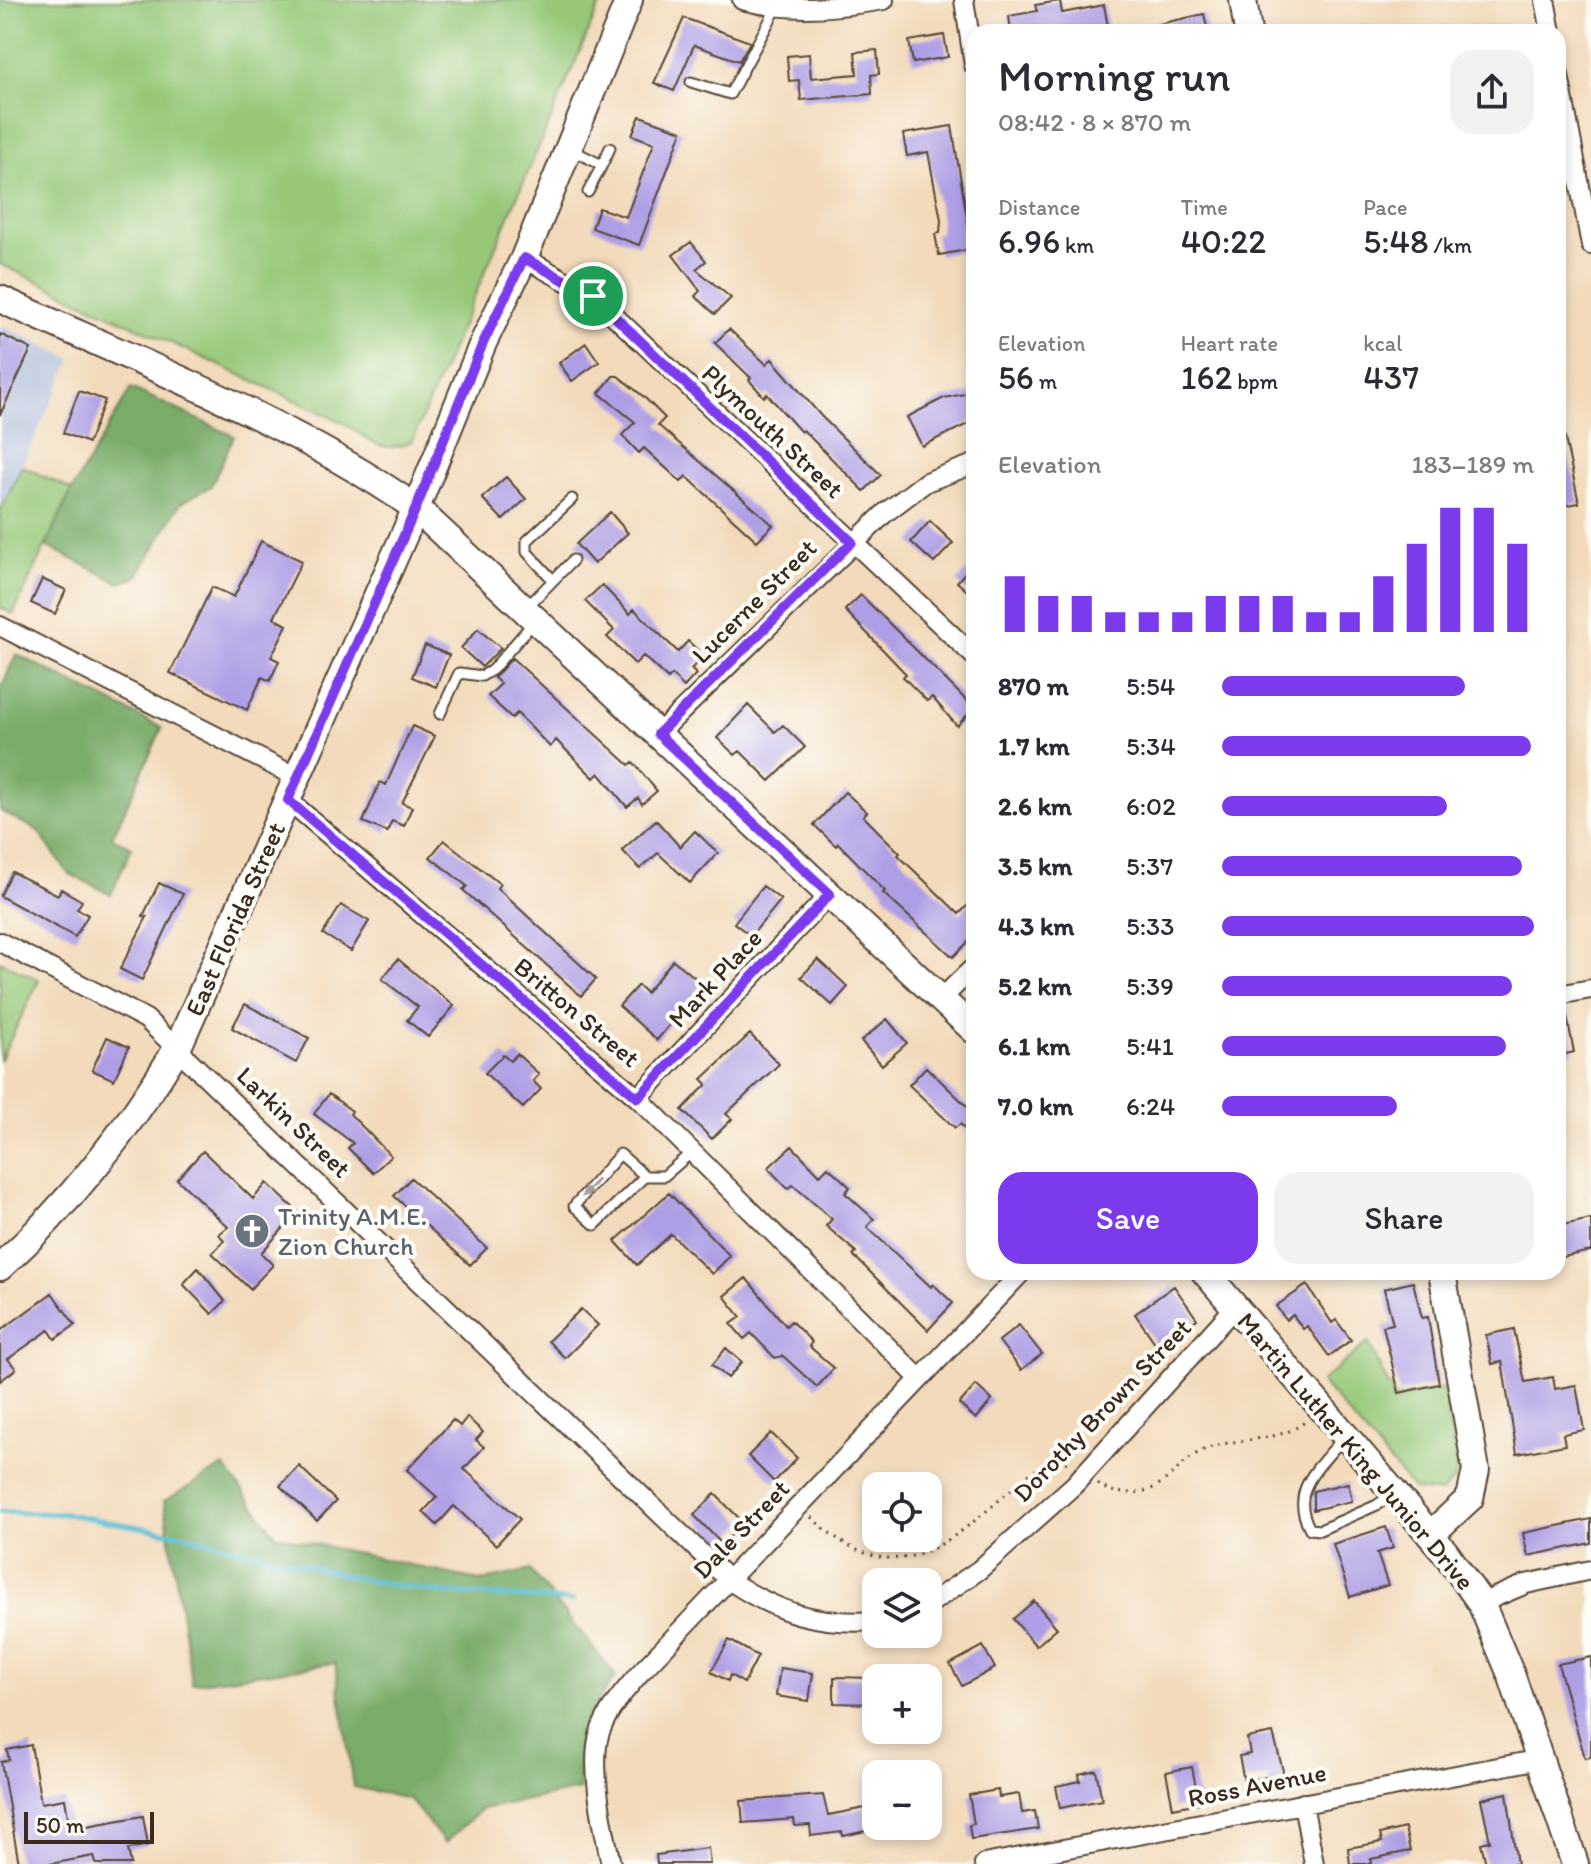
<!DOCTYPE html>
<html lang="en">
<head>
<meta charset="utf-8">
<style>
  body { margin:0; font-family:Itim,sans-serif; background:#f2f2f3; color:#2b2b33; height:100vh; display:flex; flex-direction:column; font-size:30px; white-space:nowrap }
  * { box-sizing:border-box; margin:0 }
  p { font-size:26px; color:#7c7c81 }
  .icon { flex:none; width:44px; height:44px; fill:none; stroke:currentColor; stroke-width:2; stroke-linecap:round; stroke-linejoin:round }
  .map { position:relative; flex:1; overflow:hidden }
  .drawer { position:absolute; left:966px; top:24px; width:600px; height:1256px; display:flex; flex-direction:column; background:#fff; border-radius:24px; box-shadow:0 4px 12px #0003 }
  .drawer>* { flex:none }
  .buttons { position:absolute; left:862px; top:1472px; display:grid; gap:16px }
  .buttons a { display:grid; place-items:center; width:80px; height:80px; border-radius:16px; background:#fff; box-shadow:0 4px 12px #0003; font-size:40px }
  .scale { position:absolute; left:24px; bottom:20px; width:130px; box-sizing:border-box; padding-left:8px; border:4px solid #3b2a1e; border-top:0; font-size:22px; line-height:28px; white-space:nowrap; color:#3b2a1e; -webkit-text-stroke:6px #fdfcf7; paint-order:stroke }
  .pin { position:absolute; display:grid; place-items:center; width:68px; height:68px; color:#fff; margin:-34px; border:4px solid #fff; border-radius:50%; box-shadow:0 2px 8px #0007 }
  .round { display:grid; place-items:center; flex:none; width:84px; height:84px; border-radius:24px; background:#f2f2f3 }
  .summary { display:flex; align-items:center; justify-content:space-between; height:136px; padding:0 32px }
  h1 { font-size:44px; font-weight:600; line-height:60px }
  .figures { display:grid; grid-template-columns:repeat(3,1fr); gap:12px; height:136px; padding:8px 32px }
  .figures div { display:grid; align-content:center }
  .figures b { font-size:34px; font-weight:600 }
  .figures small { font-size:22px; font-weight:400 }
  .figures p { font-size:22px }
  .chart { height:224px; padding:16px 32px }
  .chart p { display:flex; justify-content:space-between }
  .chart svg { width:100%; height:144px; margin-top:8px; stroke:#7c3aed; stroke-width:6 }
  .cta { display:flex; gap:16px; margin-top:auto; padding:16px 32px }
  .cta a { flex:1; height:92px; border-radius:24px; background:#7c3aed; color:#fff; font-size:32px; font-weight:600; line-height:92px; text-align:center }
  .cta a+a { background:#f2f2f3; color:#2b2b33 }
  ul { padding:0 32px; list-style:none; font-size:26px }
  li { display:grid; grid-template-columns:128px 96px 1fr; align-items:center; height:60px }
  li i { height:20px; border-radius:10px; background:#7c3aed }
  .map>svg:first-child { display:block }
  .industrial { fill:#b8c5de }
  .green { fill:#96c878; stroke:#68794b; stroke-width:2 }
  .forest { fill:#78ac68; stroke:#5a6b43; stroke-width:2 }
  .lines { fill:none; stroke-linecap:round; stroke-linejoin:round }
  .stream { stroke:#51b9cf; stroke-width:5 }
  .building { fill:#ae9ee5 }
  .lane-casing { stroke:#564435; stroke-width:13 }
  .street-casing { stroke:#564435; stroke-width:22 }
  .secondary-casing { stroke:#564435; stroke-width:30 }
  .path { stroke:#564435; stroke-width:3; stroke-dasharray:2 6; stroke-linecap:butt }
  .lane { stroke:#fff; stroke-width:9 }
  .street { stroke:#fff; stroke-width:18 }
  .secondary { stroke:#fff; stroke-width:26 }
  .oneway { fill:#a79f9a }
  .route-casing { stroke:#fff; stroke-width:16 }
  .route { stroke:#7c3aed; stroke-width:10 }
  .labels { text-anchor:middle; stroke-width:8; stroke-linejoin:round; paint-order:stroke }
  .street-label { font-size:26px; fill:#3b2a1e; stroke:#fdfcf7 }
  .worship-label { font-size:26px; fill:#5b616d; stroke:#fdfcf7; text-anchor:start }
</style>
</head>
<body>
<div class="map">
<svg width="1591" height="1864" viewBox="0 0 1591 1864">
  <rect width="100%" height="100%" fill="#fdfcf7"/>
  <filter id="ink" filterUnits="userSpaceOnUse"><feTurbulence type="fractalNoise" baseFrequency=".0125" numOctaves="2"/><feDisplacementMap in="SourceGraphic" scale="16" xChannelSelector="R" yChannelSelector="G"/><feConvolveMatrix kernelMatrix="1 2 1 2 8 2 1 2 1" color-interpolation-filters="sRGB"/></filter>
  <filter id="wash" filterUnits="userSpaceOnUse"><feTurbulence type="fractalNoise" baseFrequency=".006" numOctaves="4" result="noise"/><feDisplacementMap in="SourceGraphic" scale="32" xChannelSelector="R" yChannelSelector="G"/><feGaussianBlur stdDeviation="1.8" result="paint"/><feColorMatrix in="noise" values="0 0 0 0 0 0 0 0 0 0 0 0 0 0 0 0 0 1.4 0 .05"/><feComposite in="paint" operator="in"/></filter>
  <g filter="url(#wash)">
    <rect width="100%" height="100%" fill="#f2daba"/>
    <path class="industrial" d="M0 325 72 359 0 511Z"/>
    <path class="green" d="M0 0H602L412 441C382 457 369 439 342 422L0 264Z
      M22 466 72 490 13 614 0 607V511Z
      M0 961 39 980 0 1061Z
      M1368 1342 1395 1399 1444 1388 1457 1467 1456 1478 1441 1493 1414 1490 1321 1382Z"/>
    <path class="forest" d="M131 388 234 436 211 486 180 504 137 577 120 583 46 546 72 490Z
      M16 654 162 728 112 838 132 847 111 895 68 873 37 830 0 811V691Z
      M224 1466 276 1535 481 1581 530 1570 616 1676C581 1723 576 1730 580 1790L481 1809 445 1843 409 1799 354 1787 335 1663 192 1683 164 1501Z"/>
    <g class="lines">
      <path class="stream" d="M0 1512 67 1514 184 1535 356 1578 435 1592 573 1601"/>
    </g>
    <g id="blocks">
      <path class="building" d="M1060 1 1062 13 1104 5 1108 27 1083 32H1011L1009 16 1037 11 1035 5Z
        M1204 14 1208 32H1150V26Z
        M684 18 750 42 739 61 694 45 674 91 654 83Z
        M944 35 948 57 913 63 909 41Z
        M877 50 879 74 871 75 872 94 801 100 799 80 789 81 787 56 809 54 811 78 857 74 855 52Z
        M640 116 682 131 639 245 592 228 599 208 626 217 654 143 632 135Z
        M952 126 972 249 939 255 935 234 940 233 941 220 928 152 907 156 903 134Z
        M691 242 706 261 696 269 731 298 715 314 695 296 700 291 673 255Z
        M729 329 766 364 772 359 821 416 881 475 864 491 803 430 801 432 767 394 764 397 749 380 751 378 715 343Z
        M0 334 31 349 0 415Z
        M586 343 599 362 572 381 559 363Z
        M613 376H618L644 397 665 418 658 425 773 525 757 541 686 476 681 482 644 448 639 453 622 435 635 422 599 393Z
        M79 391 105 400 88 443 63 433Z
        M974 392V421L922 446 907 417 944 398Z
        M1564 434 1579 503 1558 507V435Z
        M506 477 526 499 503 520 482 498Z
        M610 512 628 533 594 564 576 544Z
        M930 521 953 543 934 563 911 542Z
        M261 541 302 561 274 618 287 625 271 657 279 661 270 681 262 677 247 710 170 673 212 587 234 597Z
        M974 562V597L957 582Z
        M42 579 66 590 55 614 31 603Z
        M602 585 630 614 634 609 678 652 688 641 704 656 691 669 696 674 684 687 672 675 668 679 643 656 635 664 607 637 614 630 585 601Z
        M861 595 974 708 957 726 932 697 927 701 903 677 906 674 845 610Z
        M478 629 501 648 482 667 461 648Z
        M425 645 449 655 436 687 412 677Z
        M512 658 629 765 633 762 657 791 642 804 638 798 627 807 599 773 594 778 556 740 550 747 517 713 512 718 488 696 501 684 494 678Z
        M748 705 775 732 783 725 805 747 770 781 740 751 735 755 717 738Z
        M412 726 435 736 402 803 412 807 404 826 392 821 387 832 363 822 380 782 386 785Z
        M845 792 867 812 863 816 900 853 898 855 959 914 974 899V936L953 957 883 893 885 891 838 843 836 846 814 825Z
        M656 820 680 847 695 831 718 853 690 883 658 853 640 869 622 850Z
        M444 840 500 884 497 888 596 979 581 996 463 890 467 886 430 857Z
        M12 872 58 895 61 889 82 901 77 909 88 915 75 937 0 896Z
        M159 883 183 894 142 980 120 969 147 917 143 916Z
        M763 886 781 900 751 936 734 923Z
        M341 905 369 921 351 951 323 934Z
        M398 959 454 1006 428 1037 407 1020 418 1007 382 979Z
        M818 959 848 987 832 1005 801 977Z
        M673 960 703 984 657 1040 619 1006 638 985 646 993Z
        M245 1004 309 1038 296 1063 232 1028Z
        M1565 1006 1574 1052 1558 1056V1007Z
        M887 1019 907 1043 882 1065 861 1041Z
        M750 1034 779 1064 726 1114 732 1119 712 1139 682 1110 707 1084 702 1079Z
        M107 1037 129 1047 114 1080 92 1070Z
        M517 1054 539 1074 533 1081 541 1089 523 1108 485 1073 503 1055 510 1061Z
        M926 1067 974 1113V1137L960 1124 955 1128 909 1085Z
        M329 1094 352 1111 350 1114 391 1156 373 1173 348 1148 353 1143 314 1114Z
        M792 1146 820 1175 828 1167 850 1187 845 1193 874 1219 867 1227 931 1287 933 1284 953 1303 928 1330 853 1255 856 1252 826 1226 832 1219 793 1185 788 1189 768 1168Z
        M203 1151 253 1199 267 1183 298 1212 261 1253 273 1265 250 1289 212 1253 224 1241 219 1234 228 1227 177 1179Z
        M411 1178 487 1248 470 1265 394 1196Z
        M669 1193 730 1256 712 1274 671 1234 637 1265 615 1241Z
        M1591 1219V1251L1558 1258V1226Z
        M198 1268 225 1301 212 1314 183 1284Z
        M746 1278 786 1326 791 1321 812 1342 809 1346 834 1368 817 1387 783 1356 775 1358 751 1333 744 1339 731 1324 741 1317 724 1296Z
        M1413 1282 1422 1318 1428 1317 1439 1384 1399 1393 1383 1326 1393 1324 1384 1289Z
        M1307 1285 1332 1323 1336 1320 1351 1340 1329 1356 1307 1326 1303 1329 1293 1315 1286 1320 1276 1306Z
        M1174 1286 1197 1319 1158 1347 1135 1314Z
        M52 1293 75 1325 55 1339 49 1330 8 1359 16 1369 0 1381V1331Z
        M581 1309 598 1325 565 1358 548 1341Z
        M1019 1325 1042 1354 1021 1370 999 1341Z
        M1514 1329 1525 1382 1553 1377 1555 1389 1576 1385 1584 1430 1563 1434 1565 1445 1517 1454 1502 1362 1492 1364 1486 1335Z
        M726 1348 742 1362 728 1378 712 1365Z
        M976 1385 992 1400 976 1419 959 1404Z
        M467 1417 483 1432 476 1440 484 1447 464 1469 520 1519 496 1545 454 1506 437 1525 423 1512 437 1497 407 1470 453 1420 460 1426Z
        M771 1433 797 1458 774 1482 748 1456Z
        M299 1466 336 1501 317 1521 280 1486Z
        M1348 1483 1352 1501 1313 1510V1491Z
        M715 1494 744 1523 722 1544 694 1515Z
        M1591 1519V1543L1528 1556 1523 1533Z
        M1386 1527 1393 1548 1377 1553 1388 1585 1350 1597 1333 1544Z
        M1034 1601 1057 1628 1036 1646 1013 1619Z
        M729 1640 758 1656 744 1683 730 1675 728 1681 711 1672Z
        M983 1646 995 1668 962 1686 950 1664Z
        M1591 1657V1757L1585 1758 1558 1664Z
        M780 1668 813 1673 809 1701 776 1696Z
        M834 1677 871 1678V1704L834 1703Z
        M1273 1733 1286 1782 1269 1785 1268 1777 1244 1781 1239 1756 1250 1754 1247 1738Z
        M31 1745 41 1803 65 1799 70 1829 143 1816 148 1845 128 1849 131 1864H96L94 1856 50 1864H19L1 1762 9 1760 7 1750Z
        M1192 1767 1199 1803 1173 1808 1166 1772Z
        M1096 1770 1102 1800 1060 1808 1056 1786 1080 1781 1079 1774Z
        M998 1790 999 1797 1019 1794 1022 1813 1035 1811 1038 1829 971 1839 969 1825 974 1824 969 1795Z
        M1507 1793 1517 1864H1486L1481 1843 1490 1841 1481 1799Z
        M823 1795 828 1815 865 1808 870 1830 843 1836 842 1832 811 1836 810 1825 795 1826 794 1819 743 1823 741 1801Z
        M1405 1828 1410 1851 1371 1859 1372 1864H1350L1348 1848 1382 1842 1380 1834Z
        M708 1848 710 1864H657L656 1855Z"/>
    </g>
  </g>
  <g filter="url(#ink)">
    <use href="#blocks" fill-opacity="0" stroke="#564435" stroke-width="2"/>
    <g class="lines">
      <defs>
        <path id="lane" d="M691 82 730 94 776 9
          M572 150 602 165 588 192
          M602 165 610 148
          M553 580 527 552V541L572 499
          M526 608 573 560
          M440 714 459 673 482 676 492 670 533 623
          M645 1176 595 1225 574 1206 620 1154 645 1176H664L692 1152
          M1343 1438C1319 1468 1288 1490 1310 1529L1320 1530 1377 1505 1391 1495"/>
        <path id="street" d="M742 0C792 13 834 8 884 0
          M964 0 974 65
          M1545 0 1551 32
          M1558 70 1591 245
          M524 258 593 296 974 656
          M0 626 298 778
          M658 734 885 513 926 482 974 464
          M288 800 638 1098 920 1379
          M0 942 146 1019 729 1580C777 1613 818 1625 876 1621
          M1558 995 1591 989
          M942 998 974 967
          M638 1098 830 894
          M1481 1603 1526 1584 1591 1570
          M928 1605 979 1570 1074 1485 1235 1307
          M1303 1803 1314 1864
          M611 1864C604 1830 589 1764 600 1732 608 1709 624 1692 639 1674L1022 1272
          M984 1864 1541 1759"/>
        <path id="secondary" d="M1243 0 1248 32
          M0 299C141 363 289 420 416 508L974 1030
          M0 1267C72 1202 128 1130 178 1047L416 508 483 343 524 258 629 0
          M1205 1272 1445 1552 1481 1603 1512 1677 1575 1864
          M1430 1535 1470 1498 1476 1470 1442 1272"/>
      </defs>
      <use href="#lane" class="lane-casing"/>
      <use href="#street" class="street-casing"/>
      <use href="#secondary" class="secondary-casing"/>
      <path class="path" d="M1098 1484C1110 1495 1137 1495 1151 1489 1171 1480 1185 1457 1206 1449 1238 1436 1278 1444 1306 1421
        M811 1517C893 1594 941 1551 1012 1489 1029 1474 1046 1458 1071 1463"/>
      <use href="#lane" class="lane"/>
      <use href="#street" class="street"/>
      <use href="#secondary" class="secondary"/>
    </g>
    <defs><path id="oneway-solid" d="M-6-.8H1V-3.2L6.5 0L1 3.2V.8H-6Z" transform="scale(2)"/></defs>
    <use class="oneway" href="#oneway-solid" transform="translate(590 1188) rotate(132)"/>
  </g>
  <g class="lines" filter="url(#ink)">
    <defs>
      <path id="route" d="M524 258 593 296 852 542 658 734 830 894 638 1098 288 800 416 508 483 343Z"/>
    </defs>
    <use href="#route" class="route-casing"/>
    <use href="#route" class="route"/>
  </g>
  <defs>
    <symbol id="church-disc" viewBox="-11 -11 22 22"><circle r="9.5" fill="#6b7280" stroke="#fdfcf7"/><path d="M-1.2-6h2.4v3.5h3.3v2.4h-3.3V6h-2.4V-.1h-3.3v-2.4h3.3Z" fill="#fff"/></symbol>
  </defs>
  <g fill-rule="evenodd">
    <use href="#church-disc" x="232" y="1211" width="40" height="40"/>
  </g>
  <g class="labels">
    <g class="street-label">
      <text transform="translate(773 431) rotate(43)" y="9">Plymouth Street</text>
      <text transform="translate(754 601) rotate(-45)" y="9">Lucerne Street</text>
      <text transform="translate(235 919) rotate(-66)" y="9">East Florida Street</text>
      <text transform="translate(715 978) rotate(-47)" y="9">Mark Place</text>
      <text transform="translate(577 1012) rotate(40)" y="9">Britton Street</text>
      <text transform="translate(294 1122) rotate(44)" y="9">Larkin Street</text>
      <text transform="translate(1102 1410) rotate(-46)" y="9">Dorothy Brown Street</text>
      <text transform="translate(1356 1451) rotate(50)" y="9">Martin Luther King Junior Drive</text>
      <text transform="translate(741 1529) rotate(-46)" y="9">Dale Street</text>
      <text transform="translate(1257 1785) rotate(-11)" y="9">Ross Avenue</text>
    </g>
    <g class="worship-label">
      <text x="278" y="1225">Trinity A.M.E.<tspan x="278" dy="30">Zion Church</tspan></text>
    </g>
  </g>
</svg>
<div class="buttons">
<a><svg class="icon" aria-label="locate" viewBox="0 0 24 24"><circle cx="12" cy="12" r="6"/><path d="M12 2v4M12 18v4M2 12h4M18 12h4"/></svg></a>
<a><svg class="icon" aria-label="layers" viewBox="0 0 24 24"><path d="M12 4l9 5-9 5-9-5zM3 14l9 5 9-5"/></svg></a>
<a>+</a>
<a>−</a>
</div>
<div class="scale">50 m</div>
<div class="pin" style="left:593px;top:296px;background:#1e9e55"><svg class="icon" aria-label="arrive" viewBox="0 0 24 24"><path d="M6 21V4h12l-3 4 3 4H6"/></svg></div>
<section class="drawer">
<div class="summary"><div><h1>Morning run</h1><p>08:42 · 8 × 870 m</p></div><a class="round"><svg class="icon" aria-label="share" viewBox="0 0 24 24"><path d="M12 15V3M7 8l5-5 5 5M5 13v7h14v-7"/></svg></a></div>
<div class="figures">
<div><p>Distance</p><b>6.96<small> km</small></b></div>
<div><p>Time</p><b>40:22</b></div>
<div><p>Pace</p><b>5:48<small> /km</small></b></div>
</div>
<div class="figures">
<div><p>Elevation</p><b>56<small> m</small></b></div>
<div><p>Heart rate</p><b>162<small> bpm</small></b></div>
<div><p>kcal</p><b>437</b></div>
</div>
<div class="chart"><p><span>Elevation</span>183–189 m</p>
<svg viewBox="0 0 160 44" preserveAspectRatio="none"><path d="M5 44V27M15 44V33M25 44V33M35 44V38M45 44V38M55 44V38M65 44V33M75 44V33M85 44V33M95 44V38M105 44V38M115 44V27M125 44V17M135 44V6M145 44V6M155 44V17"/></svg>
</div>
<ul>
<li><b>870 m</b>5:54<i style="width:78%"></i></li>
<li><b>1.7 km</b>5:34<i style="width:99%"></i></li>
<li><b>2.6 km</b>6:02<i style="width:72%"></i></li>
<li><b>3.5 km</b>5:37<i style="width:96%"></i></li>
<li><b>4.3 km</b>5:33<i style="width:100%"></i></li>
<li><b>5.2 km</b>5:39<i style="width:93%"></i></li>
<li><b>6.1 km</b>5:41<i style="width:91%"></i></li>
<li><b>7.0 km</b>6:24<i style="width:56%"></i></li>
</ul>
<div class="cta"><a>Save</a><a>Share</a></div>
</section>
</div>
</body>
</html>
